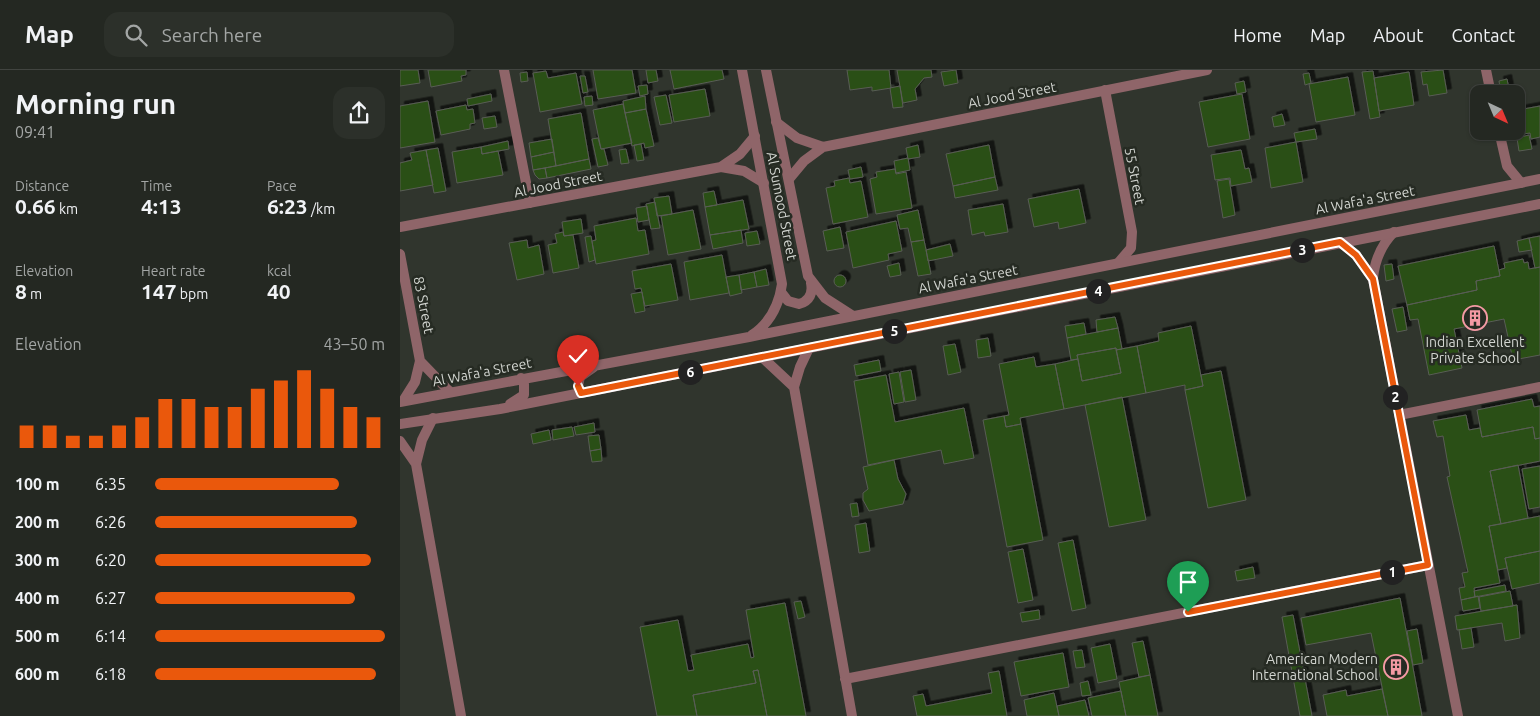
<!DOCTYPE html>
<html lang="en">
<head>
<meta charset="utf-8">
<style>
  body { margin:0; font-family:Ubuntu,sans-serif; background:#2c302a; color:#f1f3f6; height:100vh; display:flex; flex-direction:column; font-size:19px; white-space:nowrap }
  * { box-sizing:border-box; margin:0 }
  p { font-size:16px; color:#a3a6a5 }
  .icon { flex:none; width:28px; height:28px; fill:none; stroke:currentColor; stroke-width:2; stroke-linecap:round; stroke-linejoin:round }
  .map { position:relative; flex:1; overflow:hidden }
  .details { display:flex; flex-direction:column; background:#242822; width:400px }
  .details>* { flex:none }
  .needle { width:32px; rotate:136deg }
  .buttons { position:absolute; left:1070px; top:15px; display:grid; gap:10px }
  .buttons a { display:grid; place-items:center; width:55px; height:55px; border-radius:10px; background:#242822; box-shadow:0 1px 4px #0004,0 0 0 1px #414440; font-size:25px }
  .pin { position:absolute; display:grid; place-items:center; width:42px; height:42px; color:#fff; margin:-51px -21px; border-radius:50% 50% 50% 0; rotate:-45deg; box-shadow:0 0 5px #0007 }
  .pin .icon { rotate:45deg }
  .km { position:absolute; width:25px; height:25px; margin:-12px; border-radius:50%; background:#222; color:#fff; font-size:14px; line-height:25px; text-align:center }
  .round { display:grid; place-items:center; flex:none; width:52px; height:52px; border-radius:15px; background:#2c302a }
  .headline { display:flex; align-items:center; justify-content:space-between; height:85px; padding:0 15px }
  h1 { font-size:28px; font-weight:700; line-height:38px }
  .metrics { display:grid; grid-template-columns:repeat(3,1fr); gap:8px; height:85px; padding:5px 15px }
  .metrics div { display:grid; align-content:center }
  .metrics b { font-size:21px; font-weight:700 }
  .metrics small { font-size:14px; font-weight:400 }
  .metrics p { font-size:14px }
  .chart { height:140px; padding:10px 15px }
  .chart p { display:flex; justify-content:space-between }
  .chart svg { width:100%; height:90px; margin-top:5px; stroke:#ea580c; stroke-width:6 }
  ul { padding:0 15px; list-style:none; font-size:16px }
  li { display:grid; grid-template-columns:80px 60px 1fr; align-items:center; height:38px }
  li i { height:12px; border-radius:6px; background:#ea580c }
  header { display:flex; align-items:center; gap:30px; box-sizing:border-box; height:70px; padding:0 25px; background:#242822; border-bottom:1px solid #414440 }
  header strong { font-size:24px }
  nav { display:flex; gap:28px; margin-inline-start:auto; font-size:18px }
  .search { width:350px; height:45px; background:#2c302a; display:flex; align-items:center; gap:12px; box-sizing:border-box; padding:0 18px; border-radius:15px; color:#a3a6a5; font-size:19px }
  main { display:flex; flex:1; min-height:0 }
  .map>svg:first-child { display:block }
  .building { fill:#2b4f12; stroke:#585d55; filter:url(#shadow) }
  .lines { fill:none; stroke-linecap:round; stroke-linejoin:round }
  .minor { stroke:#8f6569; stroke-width:10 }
  .tertiary { stroke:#8f6569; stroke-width:10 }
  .route-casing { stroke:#fff; stroke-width:10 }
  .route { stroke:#ea580c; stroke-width:6 }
  .labels { text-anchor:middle; stroke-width:5; stroke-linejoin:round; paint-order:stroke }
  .street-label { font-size:14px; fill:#d2d5d0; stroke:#262b23 }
  .poi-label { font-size:14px; fill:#d2d5d0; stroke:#262b23 }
</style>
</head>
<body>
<header>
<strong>Map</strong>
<div class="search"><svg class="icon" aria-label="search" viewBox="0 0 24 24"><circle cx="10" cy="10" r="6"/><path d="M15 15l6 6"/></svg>Search here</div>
<nav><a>Home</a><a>Map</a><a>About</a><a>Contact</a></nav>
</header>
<main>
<section class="details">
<div class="headline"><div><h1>Morning run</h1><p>09:41</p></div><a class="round"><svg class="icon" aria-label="share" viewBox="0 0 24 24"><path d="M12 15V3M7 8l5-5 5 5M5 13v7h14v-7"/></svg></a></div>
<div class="metrics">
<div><p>Distance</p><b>0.66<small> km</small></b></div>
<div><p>Time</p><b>4:13</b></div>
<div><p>Pace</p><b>6:23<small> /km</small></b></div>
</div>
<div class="metrics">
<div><p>Elevation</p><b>8<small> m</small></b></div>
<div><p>Heart rate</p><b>147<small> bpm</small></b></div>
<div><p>kcal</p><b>40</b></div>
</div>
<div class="chart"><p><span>Elevation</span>43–50 m</p>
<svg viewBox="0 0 160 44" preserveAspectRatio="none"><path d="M5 44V33M15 44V33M25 44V38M35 44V38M45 44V33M55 44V29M65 44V20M75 44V20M85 44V24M95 44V24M105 44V15M115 44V11M125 44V6M135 44V15M145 44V24M155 44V29"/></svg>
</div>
<ul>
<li><b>100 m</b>6:35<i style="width:80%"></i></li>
<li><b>200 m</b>6:26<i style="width:88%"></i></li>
<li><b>300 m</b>6:20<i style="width:94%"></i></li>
<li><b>400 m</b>6:27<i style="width:87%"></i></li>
<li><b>500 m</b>6:14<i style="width:100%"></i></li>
<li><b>600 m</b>6:18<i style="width:96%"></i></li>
</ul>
</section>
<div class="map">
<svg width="1140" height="646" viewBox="0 0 1140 646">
  <defs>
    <filter id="shadow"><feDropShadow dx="4.5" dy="-4.5" stdDeviation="0" flood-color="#0009"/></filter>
  </defs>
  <rect width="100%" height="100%" fill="#30352d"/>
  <path class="building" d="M0 0H18L20 13 0 16Z
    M28 0H66V5L61 6 62 11 31 17Z
    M193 0H232L236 23 198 29Z
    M246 0H256L258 11 248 13Z
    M270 0H322L324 9 274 19Z
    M447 0H489L491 18 472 21V17L450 20Z
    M497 0H531L532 7 524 8 515 19 517 30 503 33Z
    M556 0 558 13 544 16 541 2Z
    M1043 0 1047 23 1029 26 1027 14 1023 15 1021 2Z
    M146 1 148 8 176 3 182 34 140 42 133 3Z
    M973 1 980 47 970 49 962 2Z
    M127 2 128 11 121 12 120 3Z
    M1009 2 1014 35 979 41 974 8Z
    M909 3 911 13 905 15 903 4Z
    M180 6H185L188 22 183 23Z
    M948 7 955 45 916 52 909 14Z
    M1107 9 1110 24H1101L1099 11Z
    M844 11 846 22 837 24 835 13Z
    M247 15 248 24 240 26 238 16Z
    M500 16 503 37 493 38 490 18Z
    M305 19 310 46 274 52 269 25Z
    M91 24 92 31 68 36 67 29Z
    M842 24 850 69 808 77 799 32Z
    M266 25 272 53 260 55 254 27Z
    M192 26 193 35 185 36 184 27Z
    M245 26 246 39 225 43 223 31Z
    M28 31 35 72 0 78V36Z
    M223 34 232 73 201 79 193 40Z
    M66 35 67 40 73 39 75 53 70 54V59L41 65 36 41Z
    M1140 36V67L1131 69 1130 63 1123 64 1118 40Z
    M246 39 254 76 245 78 244 73 232 76 225 43Z
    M181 43 189 89 156 96 148 49Z
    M882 44 885 55 874 57 872 47Z
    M95 46 97 57 84 59 82 48Z
    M915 59 917 69 896 72 894 63Z
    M1129 65 1132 79 1119 81 1117 68Z
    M198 68 201 79H204L208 95 198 97 192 69Z
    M152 69 154 82 131 87 129 73Z
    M108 71 109 79 82 84 81 77Z
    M896 72 903 112 871 118 865 78Z
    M241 74 244 90 237 91 234 75Z
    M518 75 520 87 508 89 506 78Z
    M589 75 595 107 553 116 546 84Z
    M81 77 82 84 98 81 103 105 57 113 52 82Z
    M38 78 46 121 34 123 26 80Z
    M226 79 229 93 221 94 219 80Z
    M26 80 33 115 0 121V93L12 90 10 83Z
    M841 80 845 99 849 98 852 112 831 116 830 108 815 110 811 85Z
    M154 82 156 96 133 100 131 87Z
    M508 88 510 100 496 103 494 91Z
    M189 89 191 99 147 108 145 98Z
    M461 97 463 107 450 109 448 100Z
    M145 98 147 108 139 109 135 105 133 100Z
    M495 99 496 104 506 102 512 138 476 144 470 109 477 107 476 102Z
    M595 107 598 120 555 128 553 116Z
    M449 108 450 113 461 111 468 147 433 154 426 118 435 116 434 111Z
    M829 109 835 145 823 148 817 111Z
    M679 119 686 153 659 159 658 152 634 157 628 129Z
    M314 121 317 135 305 137 303 123Z
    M269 126 272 144 257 146 254 128Z
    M343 130 349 159 310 165 305 137Z
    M255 132 260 158 251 159 246 134Z
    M603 134 608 162 585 166 584 162 572 165 568 140Z
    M247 136 249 150 238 152 236 138Z
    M293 140 301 179 268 185 261 146Z
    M518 140 524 170 511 172 508 158 500 159 497 145Z
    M236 148 238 161 245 160 249 184 196 194 192 171 196 170 194 156Z
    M181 149 183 163 164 166 162 152Z
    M496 151 502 181 488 184 489 190 453 198 446 162Z
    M440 157 444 178 427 181 423 161Z
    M341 160 343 173 313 179 310 165Z
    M357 161 360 174 347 176 345 163Z
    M163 162 164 166 173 165 179 198 153 203 148 175 157 173 155 164Z
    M191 166 195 190 189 192 185 167Z
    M1140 166V197L1135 198 1129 168Z
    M1129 168 1132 180 1119 182 1117 171Z
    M127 170 128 178 139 175 144 204 117 210 109 173Z
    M524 170 531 204 518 206 511 172Z
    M550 174 553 186 528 191 526 180Z
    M1094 176 1100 206 1076 211 1077 220 1007 235 998 196Z
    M322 185 329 223 290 230 284 192Z
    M1123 189 1124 193 1128 192 1129 199 1140 197V285L1113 290 1104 249 1054 259 1062 298 1029 305 1018 249 1010 250 1007 235 1077 220 1076 211 1100 206 1099 200 1105 198 1104 193Z
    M499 193 501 205 490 207 487 196Z
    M271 194 278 230 245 236 241 218 235 219 232 201Z
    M992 194 994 209 986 211 984 195Z
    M366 199 369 215 357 217 354 202Z
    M354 202 357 217 341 220 339 205Z
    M339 205 342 223 330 226 326 207Z
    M434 211a6 6 0 1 1 12 0a6 6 0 1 1-12 0Z
    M242 222 245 241 235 243 231 224Z
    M1003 237 1007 260 997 262 992 239Z
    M715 247 718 258 697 262 696 250Z
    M684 253 686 264 667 268 665 256Z
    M791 256 803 316 785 320V315L746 323 737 276 759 271 758 263Z
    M718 258 722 279 716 280V278L677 285 678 289 671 290 667 268Z
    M588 268 591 286 578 288 576 270Z
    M555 274 561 302 548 305 543 276Z
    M737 276 746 323 664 339 655 294 678 289 682 311 721 303 716 280Z
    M716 278 721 303 682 311 677 285Z
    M634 287 636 297 655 294 664 339 620 348 621 354 606 357 604 346 609 345 599 294Z
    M479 290 481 301 456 306 454 295Z
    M511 300 516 330 505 332 500 302Z
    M821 301 846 430 808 438 785 320 803 316 801 305Z
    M499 302 504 332 494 334 489 304Z
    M486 305 495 352 564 338 574 388 544 394 541 380 468 395 454 311Z
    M722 327 746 450 709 457 685 335Z
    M1132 329 1134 337 1140 336V368L1135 369 1133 357 1082 367 1077 340Z
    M1066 345 1069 360 1080 358 1082 367 1133 357 1135 369 1140 368V391L1090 401 1101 454 1089 456 1100 513 1074 518 1075 527 1061 530 1059 518 1065 517 1062 503 1068 502 1047 407 1050 406 1043 366 1037 367 1033 351Z
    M604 346 606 357 621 354 643 470 607 477 583 350Z
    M194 353 195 362 176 365 174 357Z
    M172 357 174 366 153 370 152 360Z
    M149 360 151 370 133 374 131 364Z
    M199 365 201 379 190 381 188 366Z
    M201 379 202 391 192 392 190 381Z
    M494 390 498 409 506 424 503 434 469 441 463 430V423L468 419 463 397Z
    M1118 395 1128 448 1101 454 1090 401Z
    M1140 396V437L1129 439 1122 399Z
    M457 433 459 446 452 447 450 434Z
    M1140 446V481L1105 488 1107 498 1098 500 1089 456Z
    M466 453 470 481 459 483 455 455Z
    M673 470 686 538 672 541 658 473Z
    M623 479 633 530 618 533 608 482Z
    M1140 481V513L1112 519 1105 488Z
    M853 497 855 508 837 511 835 501Z
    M1105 515 1106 521 1075 527 1074 521Z
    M1110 521 1113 536 1081 541 1079 527Z
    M1078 526 1080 538 1063 541 1061 530Z
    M1000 528 1022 646H988L971 563 906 575 901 548Z
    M401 531 405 547 398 549 394 532Z
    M385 533 406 646H367L358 600 353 601 356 613 293 625 297 646H257L240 557 278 550 288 601 294 600 291 585 348 574 351 588 354 587 346 540Z
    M1117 535 1120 568 1105 571 1102 553 1057 560 1055 546Z
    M639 540 640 549 622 552 620 543Z
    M893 545 912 646H900L882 547Z
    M1071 558 1074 577 1062 579 1059 560Z
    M1017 559 1023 593 1013 595 1007 561Z
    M743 571 750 605 739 607 732 573Z
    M710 574 717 609 698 613 691 578Z
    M682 580 685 597 676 598 673 581Z
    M663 583 669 617 621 626 614 592Z
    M358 600 367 646H297L293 625 356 613 353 601Z
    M599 601 607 646H517L513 626 523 624 526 636 592 623 588 603Z
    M750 605 758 646H726L719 612Z
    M688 611 691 625 682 626 680 613Z
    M982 619 988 646H927L923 625 946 620 947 626Z
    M721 621 726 646H692L688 628Z
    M654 623 659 646H627L624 630Z
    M685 630 689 646H659L657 636Z"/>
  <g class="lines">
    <path class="minor" d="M104 0 130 133
      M1086 0 1091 24
      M705 20 732 162 731 178 719 192
      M376 52 397 68 423 77
      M1099 61 1107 96 1121 113
      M321 97 340 84 355 66
      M389 109 404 91 423 77 807 0
      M0 157 321 97 344 101 364 113
      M940 172 956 185 973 209 1058 646
      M0 184 20 291 15 312 3 331
      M973 208C975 189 981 175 994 162
      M409 278 400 297 394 317 452 646
      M363 288 394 317
      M20 291 50 322
      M999 345 1140 317
      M33 348 22 370 16 394 61 646
      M0 371 16 394
      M445 609 1028 495"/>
    <path class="tertiary" d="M342 0 382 214C379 235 370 253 352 265
      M366 0 408 206 425 228 453 246
      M381 222 388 231 399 234C410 231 413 223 411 213
      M181 323 178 316 180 307 194 297
      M0 332 349 267 1140 109
      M110 334 124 325V314L121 308
      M0 354 100 339 1140 134"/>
  </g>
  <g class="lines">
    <defs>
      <path id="route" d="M178 316 181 323 940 172 956 185 973 209 1028 495 788 542"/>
    </defs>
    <use href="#route" class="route-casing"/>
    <use href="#route" class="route"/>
  </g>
  <defs>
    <symbol id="building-ring" viewBox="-11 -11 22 22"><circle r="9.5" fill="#262b23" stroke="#f49aa4" stroke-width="1.5"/><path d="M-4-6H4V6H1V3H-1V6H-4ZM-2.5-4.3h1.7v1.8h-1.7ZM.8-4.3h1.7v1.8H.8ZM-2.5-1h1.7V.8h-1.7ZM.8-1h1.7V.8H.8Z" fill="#f49aa4"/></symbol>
  </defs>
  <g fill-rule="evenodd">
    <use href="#building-ring" x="1061" y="234" width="28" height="28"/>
    <use href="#building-ring" x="982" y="583" width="28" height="28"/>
  </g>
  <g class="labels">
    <g class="street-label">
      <text transform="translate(612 25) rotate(-11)" y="5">Al Jood Street</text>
      <text transform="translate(735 106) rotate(79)" y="5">55 Street</text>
      <text transform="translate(158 114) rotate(-11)" y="5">Al Jood Street</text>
      <text transform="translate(965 130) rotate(-11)" y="5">Al Wafa'a Street</text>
      <text transform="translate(382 136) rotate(79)" y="5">Al Sumood Street</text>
      <text transform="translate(568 209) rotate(-11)" y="5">Al Wafa'a Street</text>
      <text transform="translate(24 235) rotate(79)" y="5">83 Street</text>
      <text transform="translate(82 302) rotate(-11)" y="5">Al Wafa'a Street</text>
    </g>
    <g class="poi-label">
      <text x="1075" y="277">Indian Excellent<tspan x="1075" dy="16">Private School</tspan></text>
      <text x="978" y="594" text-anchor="end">American Modern<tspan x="978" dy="16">International School</tspan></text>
    </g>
  </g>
</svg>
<div class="buttons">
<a><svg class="needle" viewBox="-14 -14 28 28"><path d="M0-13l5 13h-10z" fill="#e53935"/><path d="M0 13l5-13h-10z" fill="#a3a6a5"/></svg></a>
</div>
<div class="pin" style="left:788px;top:542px;background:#1e9e55"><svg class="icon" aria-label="arrive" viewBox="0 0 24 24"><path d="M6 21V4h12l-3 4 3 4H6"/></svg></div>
<div class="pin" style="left:178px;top:316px;background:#d93025"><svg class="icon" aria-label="check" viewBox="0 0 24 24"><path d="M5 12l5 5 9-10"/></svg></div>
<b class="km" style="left:992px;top:502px">1</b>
<b class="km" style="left:995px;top:327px">2</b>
<b class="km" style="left:902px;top:180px">3</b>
<b class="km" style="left:698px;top:221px">4</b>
<b class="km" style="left:494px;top:261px">5</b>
<b class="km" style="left:290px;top:302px">6</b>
</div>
</main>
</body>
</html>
